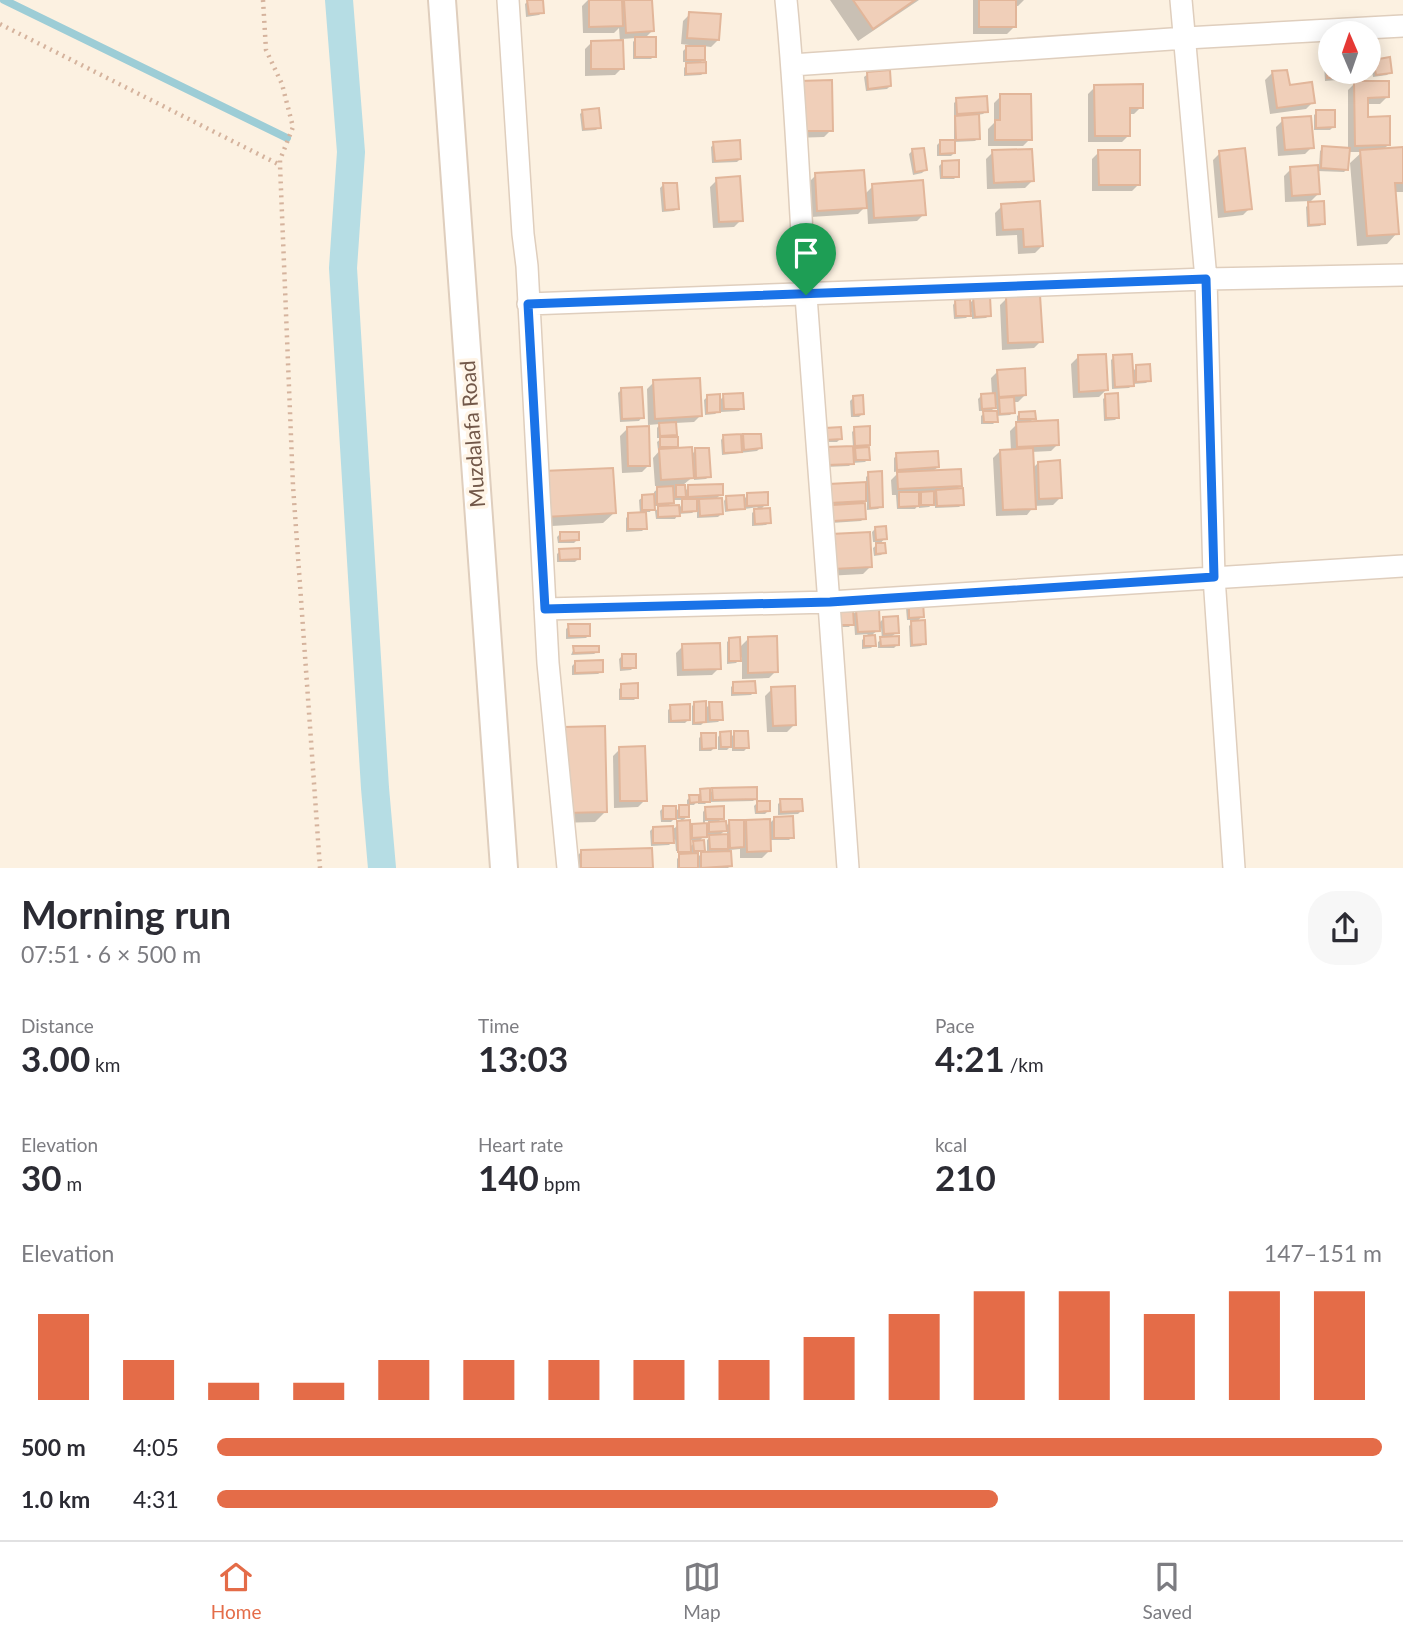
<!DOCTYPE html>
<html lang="en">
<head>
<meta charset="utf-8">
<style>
  body { margin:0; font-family:Lato,sans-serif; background:#f7f7f7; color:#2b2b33; height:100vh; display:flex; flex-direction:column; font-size:26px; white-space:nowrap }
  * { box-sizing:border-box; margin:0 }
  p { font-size:23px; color:#7c7c81 }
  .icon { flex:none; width:38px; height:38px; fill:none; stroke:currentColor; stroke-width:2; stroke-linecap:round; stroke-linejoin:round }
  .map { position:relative; height:868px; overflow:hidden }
  .details { display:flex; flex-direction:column; background:#fff; flex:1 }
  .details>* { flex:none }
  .needle { width:46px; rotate:358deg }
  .fabs { position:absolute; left:1318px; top:21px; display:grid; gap:14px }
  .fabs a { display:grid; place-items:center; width:63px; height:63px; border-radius:50%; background:#fff; box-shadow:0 4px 18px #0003; font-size:35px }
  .pin { position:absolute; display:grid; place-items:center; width:60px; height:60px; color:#fff; margin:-72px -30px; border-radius:50% 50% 50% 0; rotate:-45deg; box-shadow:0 0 7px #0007 }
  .pin .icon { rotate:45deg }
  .round { display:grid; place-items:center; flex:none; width:74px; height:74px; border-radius:28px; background:#f7f7f7 }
  .head { display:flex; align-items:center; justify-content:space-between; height:119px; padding:0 21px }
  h1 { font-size:38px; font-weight:700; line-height:52px }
  .figures { display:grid; grid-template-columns:repeat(3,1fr); gap:10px; height:119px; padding:7px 21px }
  .figures div { display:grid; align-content:center }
  .figures b { font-size:35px; font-weight:700 }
  .figures small { font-size:19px; font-weight:400 }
  .figures p { font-size:19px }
  .chart { height:196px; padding:14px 21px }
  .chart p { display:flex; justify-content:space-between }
  .chart svg { width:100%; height:126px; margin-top:7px; stroke:#e46c48; stroke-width:6 }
  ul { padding:0 21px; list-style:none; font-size:23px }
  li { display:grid; grid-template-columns:112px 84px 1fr; align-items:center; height:52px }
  li i { height:18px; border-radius:9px; background:#e46c48 }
  .dock { display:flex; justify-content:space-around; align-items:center; height:98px; border-top:2px solid #e1e1e2; background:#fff; font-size:19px; color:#7c7c81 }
  .dock a { display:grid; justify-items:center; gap:4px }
  .dock .selected { color:#e46c48 }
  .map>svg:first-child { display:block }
  .shadow { fill:#0003; fill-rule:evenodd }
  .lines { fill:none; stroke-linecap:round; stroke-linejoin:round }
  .stream { stroke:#9dcdd6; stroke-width:8 }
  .canal { stroke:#b6dde4; stroke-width:28 }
  .building { fill:#f0cfb9; stroke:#e2b69a; stroke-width:2 }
  .minor-casing { stroke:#dfcebd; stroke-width:24 }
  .tertiary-casing { stroke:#dfcebd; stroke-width:30 }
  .path { stroke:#d5b39d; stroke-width:4.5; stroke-dasharray:2 5; stroke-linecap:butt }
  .minor { stroke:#fff; stroke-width:21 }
  .tertiary { stroke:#fff; stroke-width:26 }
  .route-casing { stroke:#fff; stroke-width:14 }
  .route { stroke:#1a73e8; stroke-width:9 }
  .labels { text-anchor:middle; stroke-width:7; stroke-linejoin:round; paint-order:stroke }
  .street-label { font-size:21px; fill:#725849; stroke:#fff5e7 }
</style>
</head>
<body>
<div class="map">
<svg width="1403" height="868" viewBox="0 0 1403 868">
  <rect width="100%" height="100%" fill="#fcf1e1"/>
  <path class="shadow" d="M542 0V12L539 15 526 17 525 4 528 1Z
    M588 0H620V2L623 0H650L653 30 644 39 654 56 651 59H633V42L636 38 622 39V68L615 75 585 76V49L592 42H620L619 28 614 33H583L582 6Z
    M830 0H919L858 41Z
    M973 0H1024L1018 6H1014V27L1007 34H973Z
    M690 14 718 40 711 47 703 46V60L699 64 705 72 701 75 684 76V68L689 62H683V51L689 45 681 44 683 21Z
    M1327 61H1330V72H1353V76L1350 79 1325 81 1324 64Z
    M1374 61 1390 72 1387 75 1373 77 1371 64Z
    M1272 73 1288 87 1313 102 1306 109 1270 114 1265 80Z
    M868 74 890 86 887 89 866 91 864 77Z
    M1355 83 1387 97 1380 104H1366V118L1389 144 1382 151 1403 149V192H1394L1397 233 1387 244 1357 246 1350 163 1362 152H1348L1347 169 1344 172 1317 171 1318 194 1311 201 1285 202 1284 176 1291 169 1319 167 1320 151 1323 148 1348 150V90Z
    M1095 87 1141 107 1134 114H1128L1129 135 1122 142H1088V94Z
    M792 89 831 130 824 137 793 138Z
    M1001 96 1030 139 1023 146H988V129L994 123V103Z
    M957 100 986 111 983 114 977 115 978 138 975 141 954 142V153L951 156H937V145L940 142H954V103Z
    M583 111 599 127 596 130 582 131 580 114Z
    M1317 112 1333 127 1330 130H1314V115Z
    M1283 120 1312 147 1305 154 1278 156 1276 127Z
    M714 144 740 159 737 162 712 163 711 147Z
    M912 151 925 170 922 173 913 175 909 154Z
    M993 152 1032 181 1025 188 987 189 986 159Z
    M1099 152 1139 184 1132 191H1092V159Z
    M1220 153 1250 208 1243 215 1218 218 1213 160Z
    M942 163 957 176 954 179H940L939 166Z
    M816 175 864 195 873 186 924 214 917 221 868 224 867 205 858 214 811 217 809 182Z
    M717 180 741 220 734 227 713 228 710 187Z
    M663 185 677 208 674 211 662 212 660 188Z
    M1309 204 1323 223 1320 226 1307 227 1306 207Z
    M1002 206 1042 246 1035 253 1018 254 1017 235 996 236 995 213Z
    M1007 298 1041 341 1034 348 1002 350 1000 305Z
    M974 299 989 315 986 318 972 319V312L966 318 954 319 953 305 956 301 969 304Z
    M1078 357 1106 390 1099 397 1073 398 1071 364Z
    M1114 357 1132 372 1137 367 1149 380 1146 383 1133 384 1129 388 1112 389 1111 360Z
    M998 371 1025 395 1018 402H1012L1013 412 1010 415 996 416V421L993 424H981V416L986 411H979L978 399 981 396 992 395 991 378ZM997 405V412L989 413Z
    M654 382 701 415 694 422 675 423V434L670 439 677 446 672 450 691 455 696 450 709 476 706 479 694 480V476L683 485 684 492 689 487 721 494 715 500 721 514 718 517 697 518V509L692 513 678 514 675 519H656L655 511 661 506H653L650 512H644L645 528 642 531 626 532V518L629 515 640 514 639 500 643 497 654 496V492L661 486H655L653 458 661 449 658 450 657 442 662 438H657V428L660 424 648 425 647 389ZM686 495V501H683L680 507 667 508 672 500H681Z
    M621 390 642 417 639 421 620 422 618 393Z
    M724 396 742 408 739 411 721 412V409L715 414 705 415 704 400 707 397 718 402Z
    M1106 396 1118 417 1115 420 1104 421 1103 399Z
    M853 398 862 414 859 417H851L850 401Z
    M1020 413 1034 418 1029 423 1058 444 1051 451 1031 452 1032 469 1038 463 1060 498 1053 505 1034 506 1027 515 996 516 993 458 1000 451H1011L1010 431 1017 424V416Z
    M868 428V444L864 449H868V459L865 462 852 463 849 466 825 467 824 452 827 449 853 447 852 432 855 429Z
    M627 429 649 465 642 472 622 473 620 436Z
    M825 430 840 439 837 442H823Z
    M724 436 740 441 744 436 760 448 757 451 722 455 721 440Z
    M897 455 938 467 932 472 960 486 955 491 962 504 959 507 935 508V502L929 507 919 508V504L915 509H897L896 495H892L891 480 900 471 894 472V458Z
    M544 473 614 513 603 523 535 527Z
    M869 474 881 506 878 509 867 510V498L860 505 864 518 861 521 831 523 830 509 834 505H827L830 486 866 484V477Z
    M748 495 766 504 760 510 769 522 766 525 752 526V513L758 507 725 512 724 501 727 497 743 500Z
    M875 529 885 538 879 545 884 552 881 555 874 556 873 548 880 542H873L872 532Z
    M560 534 577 540 574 543H558L557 537Z
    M832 536 870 567 863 574 826 576Z
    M560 551 578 559 575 562H557V554Z
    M909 605 922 616 916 623 924 643 921 646 910 647 909 626 915 620H907L906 608Z
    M857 611 878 624 884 618 897 632 890 638 897 645 894 648H878V642L882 639 881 628 873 634 874 645 871 648 862 649V640L868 634 855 635 854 621 849 627H836Z
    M569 626 589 635 586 638 566 639V629Z
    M730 639 738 649 748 639 776 671 769 678 742 679V657L736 663 727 664V642Z
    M683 646 719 668 712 675 677 676 676 653Z
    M574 648 598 651 594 654 571 655Z
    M622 656 634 667 631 670 620 671 619 659Z
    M575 663 602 671 598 674 572 675V666Z
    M734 684 754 692 751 695 731 696V687Z
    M622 686 637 697 634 700H619V689Z
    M772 689 794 725 787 732H767L765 696Z
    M695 703 704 710 710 704 721 719 718 722 707 723V719L701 725H692V706Z
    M671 707 688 720 685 723H668V710Z
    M721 733 730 738 735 733 747 748 744 751H732V745L727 750H718V737Z
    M702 735 714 748 711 751H699V738Z
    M553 739 606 811 595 822 555 823Z
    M620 749 645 800 638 807 614 808 613 756Z
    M713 790 756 798 753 801 710 802V799L705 804H698V800L694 805H687V800L690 797H698L701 791 708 795Z
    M781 801 801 811 798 814 778 815V804Z
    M757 803 768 811 765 814H755L754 806Z
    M680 807 688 816 681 822 689 825H703V812L706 808 722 818 717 823 725 827 730 822 742 826 746 822 768 825 774 819 792 837 789 840H769V851L762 858H740V849L730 850V866L728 868H677V859L681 854H676H687L692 855 691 849 689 852 676 851 675 839 669 845 651 846 650 831 653 828H675L681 819H677V816L671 822H661L660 811 663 808 674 813ZM705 821H712L705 828ZM727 828V836H719ZM705 834H713L707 840V854H701L696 859V853L703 850 699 842ZM689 840H697L689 848Z
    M582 851 651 868H575V858Z"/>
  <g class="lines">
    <path class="stream" d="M4 0 287 138"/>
    <path class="canal" d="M339 0 351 152 343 268 375 788 382 868"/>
  </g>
  <path class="building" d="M527 0H543L544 13 529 14Z
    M589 0H622L623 26 589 27Z
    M624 0H652L654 31 626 33Z
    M853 0H915L873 29Z
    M979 0H1016V27H979Z
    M689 12 721 14 719 40 687 38Z
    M635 37H656V57H635Z
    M623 40 624 69H591V41Z
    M686 46H705V60H686Z
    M1390 57 1392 73 1376 75 1373 60Z
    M1330 59V72H1355V77L1327 78V60Z
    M706 62V73L686 74V63Z
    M890 70 891 86 868 89 867 72Z
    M1287 70 1290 85 1312 82 1315 103 1277 108 1272 71Z
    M832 80 833 131H799V81Z
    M1354 81H1389V97L1368 98V117L1390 116V145L1355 146Z
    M1143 84V108H1130V136H1095L1094 85Z
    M1000 94H1031L1032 140H995V120H1000Z
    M987 96 988 112 957 114 956 98Z
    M599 108 601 128 584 129 582 110Z
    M1316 110H1335V127L1316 128Z
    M979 114 980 139 956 140 955 116Z
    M1311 116 1314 148 1285 150 1282 118Z
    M740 140 741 159 715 161 713 142Z
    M940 140H955V153L940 154Z
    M1322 146 1350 148 1348 170 1321 168Z
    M1403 147V183H1395L1399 234 1367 236 1360 150Z
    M924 148 927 170 915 172 912 149Z
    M1245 148 1252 209 1225 212 1219 151Z
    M1032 149 1034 181 994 183 992 150Z
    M1098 150H1140V185H1099Z
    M959 160V177H942V161Z
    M1318 165 1320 194 1292 196 1290 167Z
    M864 170 867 208 817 211 815 173Z
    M740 176 743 221 719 222 716 178Z
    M923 180 926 215 874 218 872 184Z
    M663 183H677L679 209 665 210Z
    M1040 201 1043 246 1024 247 1023 229 1003 230 1001 204Z
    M1324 201 1325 224 1309 225 1308 202Z
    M1040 295 1043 342 1008 343 1006 297Z
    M990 296 991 316 975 317 973 297Z
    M970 299 971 316H956L955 300Z
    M1106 354 1108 390 1079 392 1078 355Z
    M1132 354 1134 386 1115 387 1113 355Z
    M1150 364 1151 381 1136 382V365Z
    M1025 368 1026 395 999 397 997 370Z
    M700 378 702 416 655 419 653 380Z
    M642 387 644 418 622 419 621 388Z
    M743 393 744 409H724L723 394Z
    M995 393 996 408 982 409 981 394Z
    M1118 393 1119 418H1106L1105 394Z
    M720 394V412L707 413V395Z
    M863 395 864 414 854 415 853 396Z
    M1014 397 1015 413 1000 414 999 398Z
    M983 411H997L998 422H984Z
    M1035 411 1036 419H1019V412Z
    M1058 420 1059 445 1017 447 1016 422Z
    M676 422 677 435 660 436 659 423Z
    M649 426 650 466H628L627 427Z
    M870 426V445L855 446 854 427Z
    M841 427 842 439 825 440V428Z
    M741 434 742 452 724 453 723 435Z
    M743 434H761L762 448 744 450Z
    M660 437H678V447H660Z
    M853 446 854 464 827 465 826 447Z
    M692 447 694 478 661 480 659 449Z
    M869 447 870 460H856L855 448Z
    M695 448H709L711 477 696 478Z
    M1033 448 1036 509 1003 510 1000 450Z
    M938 451 939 467 897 470 896 453Z
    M1060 460 1062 498 1039 499 1038 462Z
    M613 468 616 513 545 517 543 471Z
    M961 469 962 486 898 489 897 472Z
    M882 471 883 507 870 508 868 472Z
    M866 482V501L830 503 829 484Z
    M723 484V495L688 497V485Z
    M676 485H685L686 497H676Z
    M673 486 674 503 657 504V487Z
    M963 488 964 505 937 506 936 490Z
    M934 491V505H921V492Z
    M768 492V505L747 506V493Z
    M899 492H919V506L899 507Z
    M654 494 655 510H642V495Z
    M744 495 745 509 727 510 726 496Z
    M722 498 723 514 700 516 699 499Z
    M682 499H697V511L682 512Z
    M865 503 866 519 833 521 832 505Z
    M679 505 680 516 658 517V506Z
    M770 508 771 523 755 524 754 509Z
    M646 512 647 529H628V513Z
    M886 526 887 539 876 540 875 527Z
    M560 532H579V540L560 541Z
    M870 532 872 567 833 569 831 534Z
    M876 543H885L886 553 876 554Z
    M580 548V559L560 560 559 549Z
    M923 602 924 617 909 618V603Z
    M879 608 880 631 858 632 856 610Z
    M853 610 854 625H839L838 611Z
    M898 616 899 633 884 634 883 617Z
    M925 620 926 644 912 645 911 621Z
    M568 624H590V636H569Z
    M875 635 876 646H864V636Z
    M777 636 778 672 748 673V637Z
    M899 636V645L881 646 880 637Z
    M740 637 741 661H729V638Z
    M720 643 721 669 683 670 682 644Z
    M573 646H599V652L574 653Z
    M622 654H636V668H622Z
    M603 660V672L575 673V661Z
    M755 681 756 693H733V682Z
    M638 683V698H621V684Z
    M795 686 796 725 773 726 771 687Z
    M706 701V722L694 723V702Z
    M709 702H722L723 720H710Z
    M690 704V720L671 721 670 705Z
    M605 726 607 812 565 813 563 727Z
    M731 731V747H721L720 732Z
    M734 731H748L749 748H734Z
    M701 733H716V748L702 749Z
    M645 746 647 801H620L619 747Z
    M757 787V799L713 800 712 788Z
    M710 788V802H701L700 789Z
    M689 795H699V802L690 803Z
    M780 799H802L803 811 781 812Z
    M757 801H770V811L757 812Z
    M679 805H689V817H679Z
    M663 806H676V819H663Z
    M724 806V819H706L705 807Z
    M793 816 794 838H774V817Z
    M770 819 771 851 747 852 746 820Z
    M690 820 691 852H678L677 821Z
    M729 820H744V847L730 848Z
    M726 821 727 831 709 832V822Z
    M707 823V837L692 838V824Z
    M673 826 674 843H653V827Z
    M728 834V849H710L709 835Z
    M704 840 705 851H694L693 841Z
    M652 848 653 868H581V850Z
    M731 851 732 866 701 868V852Z
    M698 853V868H679V854Z"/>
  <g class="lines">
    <defs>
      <path id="minor" d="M508 0 523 234 527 266 548 663 568 868
        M786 0C796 99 799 198 806 296 820 487 835 677 848 868
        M1181 0 1206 279 1214 577 1234 868
        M792 65 1186 38 1403 26
        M528 304 1206 279 1403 275
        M545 609 830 602 1403 566"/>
      <path id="tertiary" d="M442 0 504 868"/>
    </defs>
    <use href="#minor" class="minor-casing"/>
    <use href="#tertiary" class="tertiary-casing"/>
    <path class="path" d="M263 0 266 50 282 84 293 127 280 160V165L293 486 320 868
      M0 24 280 165"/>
    <use href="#minor" class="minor"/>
    <use href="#tertiary" class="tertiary"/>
  </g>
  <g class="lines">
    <defs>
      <path id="route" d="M1206 279 1214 577 830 602 545 609 528 304Z"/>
    </defs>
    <use href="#route" class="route-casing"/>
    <use href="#route" class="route"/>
  </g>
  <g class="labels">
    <g class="street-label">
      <text transform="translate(473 434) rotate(-94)" y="7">Muzdalafa Road</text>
    </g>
  </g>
</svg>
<div class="fabs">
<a><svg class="needle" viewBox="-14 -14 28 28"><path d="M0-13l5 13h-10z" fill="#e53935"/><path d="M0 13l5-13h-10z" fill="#7c7c81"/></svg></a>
</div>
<div class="pin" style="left:806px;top:295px;background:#1e9e55"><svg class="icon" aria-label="arrive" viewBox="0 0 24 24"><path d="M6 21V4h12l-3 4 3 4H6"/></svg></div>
</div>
<section class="details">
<div class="head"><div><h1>Morning run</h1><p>07:51 · 6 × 500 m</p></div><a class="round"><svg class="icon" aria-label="share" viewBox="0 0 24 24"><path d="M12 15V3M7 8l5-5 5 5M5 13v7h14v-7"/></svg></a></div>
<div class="figures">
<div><p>Distance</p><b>3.00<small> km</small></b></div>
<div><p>Time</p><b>13:03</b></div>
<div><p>Pace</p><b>4:21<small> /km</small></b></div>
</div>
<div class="figures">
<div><p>Elevation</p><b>30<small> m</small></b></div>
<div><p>Heart rate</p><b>140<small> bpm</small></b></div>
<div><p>kcal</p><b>210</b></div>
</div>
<div class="chart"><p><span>Elevation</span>147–151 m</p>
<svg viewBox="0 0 160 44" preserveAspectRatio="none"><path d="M5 44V14M15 44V30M25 44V38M35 44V38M45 44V30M55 44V30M65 44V30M75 44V30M85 44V30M95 44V22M105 44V14M115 44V6M125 44V6M135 44V14M145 44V6M155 44V6"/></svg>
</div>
<ul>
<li><b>500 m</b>4:05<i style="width:100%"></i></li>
<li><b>1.0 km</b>4:31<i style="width:67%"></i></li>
</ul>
</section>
<nav class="dock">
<a class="selected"><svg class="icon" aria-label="home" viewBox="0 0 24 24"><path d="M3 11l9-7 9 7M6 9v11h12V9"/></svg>Home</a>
<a><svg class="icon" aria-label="map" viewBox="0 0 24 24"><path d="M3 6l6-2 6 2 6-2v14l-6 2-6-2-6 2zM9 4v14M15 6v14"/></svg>Map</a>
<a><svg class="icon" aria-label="saved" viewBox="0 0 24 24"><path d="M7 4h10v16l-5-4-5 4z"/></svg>Saved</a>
</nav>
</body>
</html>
